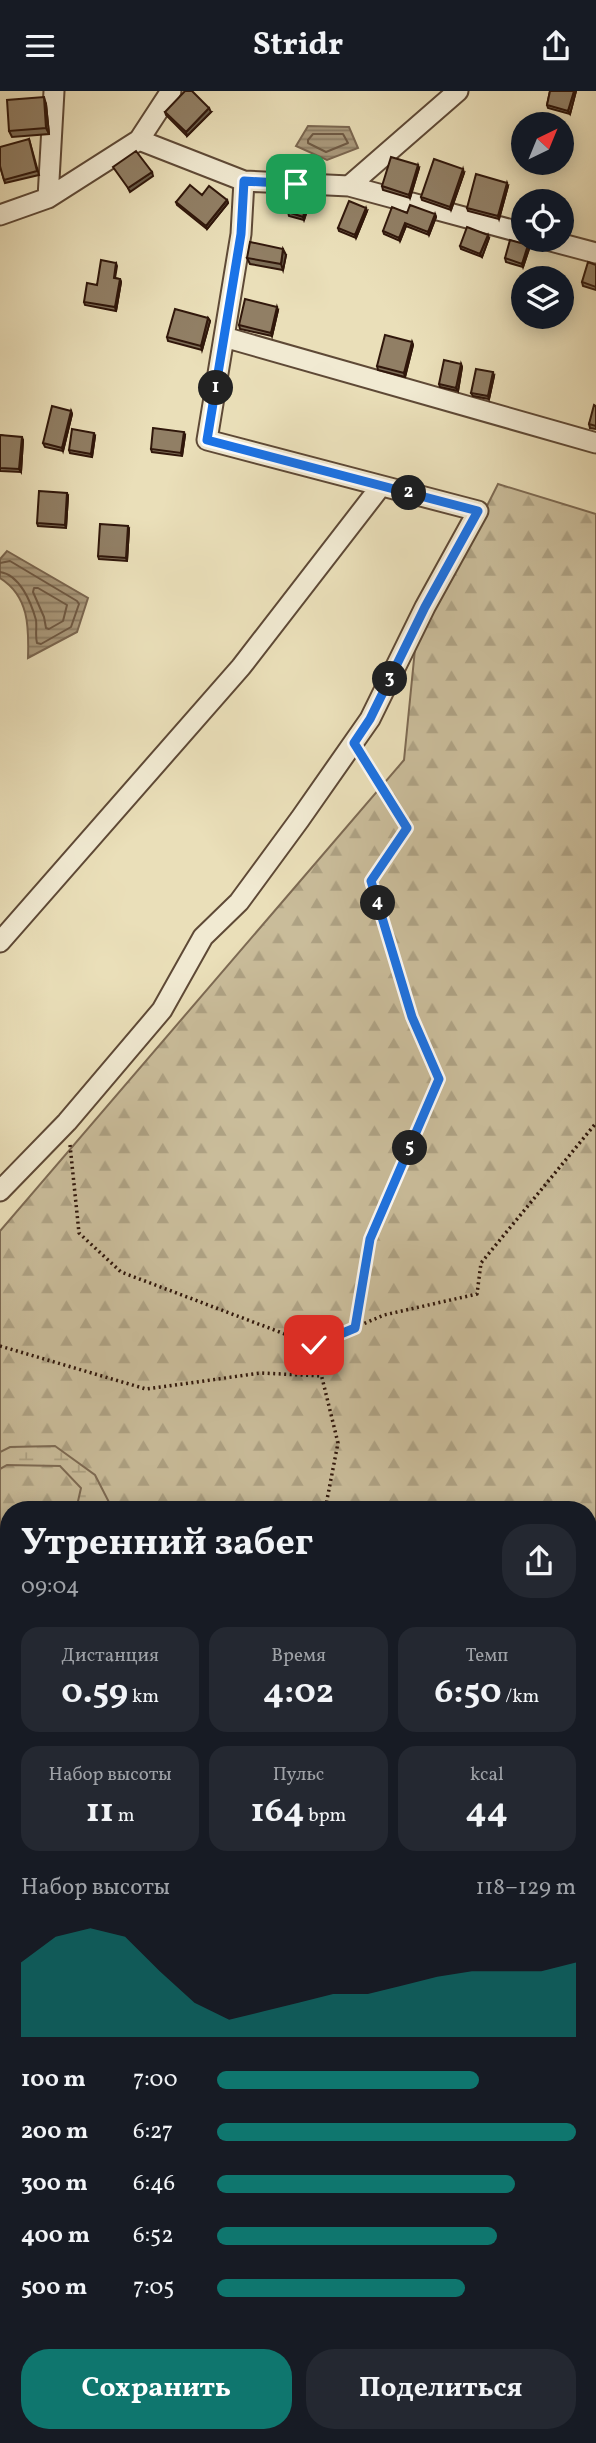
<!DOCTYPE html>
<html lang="ru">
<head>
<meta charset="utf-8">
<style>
  body { margin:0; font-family:Vollkorn,serif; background:#242831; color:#f1f3f6; height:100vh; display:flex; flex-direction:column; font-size:26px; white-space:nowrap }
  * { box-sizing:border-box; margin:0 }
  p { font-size:23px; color:#9ea1a6 }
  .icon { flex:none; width:38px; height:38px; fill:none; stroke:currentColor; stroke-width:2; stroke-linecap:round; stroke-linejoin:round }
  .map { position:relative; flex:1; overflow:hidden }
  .details { position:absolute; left:0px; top:1410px; width:597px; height:942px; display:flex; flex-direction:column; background:#171b24; border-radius:28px 28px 0 0; box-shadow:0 4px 18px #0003 }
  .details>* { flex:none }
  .needle { width:46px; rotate:43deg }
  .tools { position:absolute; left:511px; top:21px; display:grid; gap:14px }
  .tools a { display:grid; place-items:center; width:63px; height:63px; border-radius:50%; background:#171b24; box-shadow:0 4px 18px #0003; font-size:35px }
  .pin { position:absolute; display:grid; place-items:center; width:60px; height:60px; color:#fff; margin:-30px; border-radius:14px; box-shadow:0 4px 10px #0006 }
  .km { position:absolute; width:35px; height:35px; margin:-18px; border-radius:50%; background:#222; color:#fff; font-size:19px; line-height:35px; text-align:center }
  .round { display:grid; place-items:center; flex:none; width:74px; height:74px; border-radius:28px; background:#242831 }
  .summary { display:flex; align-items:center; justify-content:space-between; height:119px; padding:0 21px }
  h1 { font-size:38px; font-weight:700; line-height:52px }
  .metrics { display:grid; grid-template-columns:repeat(3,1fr); gap:10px; height:119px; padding:7px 21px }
  .metrics div { display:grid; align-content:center; border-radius:18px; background:#242831; text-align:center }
  .metrics b { font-size:35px; font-weight:700 }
  .metrics small { font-size:19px; font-weight:400 }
  .metrics p { font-size:19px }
  .chart { height:196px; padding:14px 21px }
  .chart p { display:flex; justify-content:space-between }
  .chart svg { width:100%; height:126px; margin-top:7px; fill:#0f766e; opacity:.7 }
  .button { display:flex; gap:14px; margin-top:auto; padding:14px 21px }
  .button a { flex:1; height:80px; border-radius:28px; background:#0f766e; color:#fff; font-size:28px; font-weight:700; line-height:80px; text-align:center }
  .button a+a { background:#242831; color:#f1f3f6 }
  ul { padding:0 21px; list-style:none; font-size:23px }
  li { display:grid; grid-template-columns:112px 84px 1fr; align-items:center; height:52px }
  li i { height:18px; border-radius:9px; background:#0f766e }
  header { display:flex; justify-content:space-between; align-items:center; height:91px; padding:0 21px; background:#171b24; font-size:32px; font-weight:700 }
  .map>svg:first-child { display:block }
  .forest { fill:url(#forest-firs); stroke:#7d6a53; stroke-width:2 }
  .wetland { fill:url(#wetland-marsh); stroke:#7d6a53; stroke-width:2 }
  .water { fill:url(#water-rules); stroke:#7a6650; stroke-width:2 }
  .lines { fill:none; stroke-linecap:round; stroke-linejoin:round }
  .shore { stroke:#6e5944; stroke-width:2 }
  .minor-casing { stroke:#5e4936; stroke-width:23 }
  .path { stroke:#30170b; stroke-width:3.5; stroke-dasharray:2 3.5; stroke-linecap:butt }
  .minor { stroke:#f1ead2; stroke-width:19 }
  .wall { fill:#7d6d57; stroke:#30170b; stroke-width:2 }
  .shaded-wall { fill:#665947; stroke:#30170b; stroke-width:2 }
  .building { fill:#917f65; stroke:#30170b; stroke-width:2 }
  .route-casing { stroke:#fff; stroke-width:14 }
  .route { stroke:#1a73e8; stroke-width:9 }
</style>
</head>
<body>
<header><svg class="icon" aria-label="menu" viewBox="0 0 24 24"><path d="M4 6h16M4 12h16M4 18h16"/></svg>Stridr<svg class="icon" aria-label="share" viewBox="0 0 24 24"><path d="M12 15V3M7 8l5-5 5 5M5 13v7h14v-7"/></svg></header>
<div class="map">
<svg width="596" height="2352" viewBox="0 0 596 2352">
  <defs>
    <pattern id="forest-firs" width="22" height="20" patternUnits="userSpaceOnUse" patternTransform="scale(1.75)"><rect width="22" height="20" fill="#cabd9b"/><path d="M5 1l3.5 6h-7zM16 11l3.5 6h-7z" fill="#aea284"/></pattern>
    <pattern id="wetland-marsh" width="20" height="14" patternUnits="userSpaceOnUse" patternTransform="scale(1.75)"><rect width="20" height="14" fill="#cabd9b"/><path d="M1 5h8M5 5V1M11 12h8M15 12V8" fill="none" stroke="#aea284"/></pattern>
    <pattern id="water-rules" width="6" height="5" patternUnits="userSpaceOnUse" patternTransform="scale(1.75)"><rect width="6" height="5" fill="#ab9b7e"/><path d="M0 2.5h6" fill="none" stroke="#8c7d65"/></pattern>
  </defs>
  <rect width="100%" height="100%" fill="#eadfb9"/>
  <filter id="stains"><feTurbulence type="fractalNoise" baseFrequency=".00286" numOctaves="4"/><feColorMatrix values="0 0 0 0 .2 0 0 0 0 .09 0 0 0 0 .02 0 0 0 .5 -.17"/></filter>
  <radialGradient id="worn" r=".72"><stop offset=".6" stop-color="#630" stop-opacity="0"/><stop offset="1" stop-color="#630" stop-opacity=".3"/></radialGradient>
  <path class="forest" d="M498 393 596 423V1473L588 1475V1419H9V2343H588V2198L596 2224V2352H0V1140L404 669 415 558Z
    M596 1624V2050L588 2062V1632Z"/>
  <path class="wetland" d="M55 1355 95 1384 113 1419H76L81 1397 60 1375 7 1374 0 1378V1361L10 1356Z
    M596 1874V2050L588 2062V1878Z"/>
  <path class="water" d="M308 35 349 36 358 57 327 69 296 55Z
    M7 460 88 507 77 541 28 567C29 536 29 505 0 487V468Z
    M596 1473V1624L588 1632V1475Z
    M596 2050V2224L588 2198V2062Z"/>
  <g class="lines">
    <path class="shore" d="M313 43H343L348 52 326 61 308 52V49Z
      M0 472 10 470 77 510 79 513 71 536 41 553 37 552C35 545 37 537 36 529 31 511 20 484 0 481
      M34 497H38L67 514 63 530 49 538 46 537 44 526 33 501Z"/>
    <defs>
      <path id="minor" d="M139 49 244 90 349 95 523 142
        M349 95 458 0
        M48 107 54 0
        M0 124 48 107 139 49 171 0
        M547 149 596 162
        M224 246 596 352
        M0 851 241 576 381 395
        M0 1100 67 1031 162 919 203 846 239 811 300 728 370 628 425 516 478 420 207 349 241 143 244 90"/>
    </defs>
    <use href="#minor" class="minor-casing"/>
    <path class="path" d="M70 1054 79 1142 121 1181 314 1254 384 1224 477 1203 481 1172 596 1032
      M355 1237 370 1148 439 988 412 926 371 790 406 737 364 668
      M314 1254 338 1352 325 1419
      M0 1255 146 1298 261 1282 322 1285
      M0 1763 9 1764
      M588 1831 596 1822"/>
    <use href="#minor" class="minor"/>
  </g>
  <path class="wall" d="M550 0H576L570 23 548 17 547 14Z
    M46 13 49 43 12 46 9 40Z
    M165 21H211L187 45 166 24Z
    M29 48 39 84 5 92 0 75Z
    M419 77 410 107 383 99 382 95Z
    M464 82 451 119 422 109 421 106Z
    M508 95 499 128 468 120 467 117Z
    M202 104 227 109 228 112 207 138 177 114 176 111Z
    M309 106 310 110 304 129 289 125 288 121Z
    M523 117V138L516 136 515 133Z
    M367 120 356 147 339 140 338 137Z
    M407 122 435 123 436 126 429 144 406 135 400 150 384 143 383 140Z
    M489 147 482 166 461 158 460 155Z
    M528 154 529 158 523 176 506 171 505 167Z
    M286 164 283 179 250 173 247 167Z
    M116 172 117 175 115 187 120 188 121 191 116 220 85 214 84 211 97 194Z
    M596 174V199L583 195 582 191Z
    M278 219 272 245 240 238 239 234Z
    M208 227 210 230 202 259 168 250 167 246Z
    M412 251 413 254 405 286 378 279 377 275Z
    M461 273 462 276 458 300 440 296 439 293Z
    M494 285 489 308 473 305 471 302Z
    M596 315V338L590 337 589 333Z
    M71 320 72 323 63 360 45 356 43 352Z
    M0 344 23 349 21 381 0 380Z
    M185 344 182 365 152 361 151 358Z
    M95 345 92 366 70 362 69 359Z
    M68 405 66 437 38 435 37 432Z
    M129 438 127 470 99 468 98 465Z"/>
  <path class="shaded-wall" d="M574 0H576L570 23 568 20Z
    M44 6 46 13 49 43 46 37Z
    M209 17 211 21 187 45 186 41Z
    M418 74 419 77 410 107 409 104Z
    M463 78 464 82 451 119 450 116Z
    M152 81 153 85 130 101 128 97Z
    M507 92 508 95 499 128 498 125Z
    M309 106 310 110 304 129 303 126Z
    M227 109 228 112 207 138 206 135Z
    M366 117 367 120 356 147 355 144Z
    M435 123 436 126 429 144 428 141Z
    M405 132 406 135 400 150 399 147Z
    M488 144 489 147 482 166 480 163Z
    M528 154 529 158 523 176 522 173Z
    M283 158 286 164 283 179 281 173Z
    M120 188 121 191 116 220 115 216Z
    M277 216 278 219 272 245 271 242Z
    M208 227 210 230 202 259 201 255Z
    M412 251 413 254 405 286 404 282Z
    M461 273 462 276 458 300 456 297Z
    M493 281 494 285 489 308 488 305Z
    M71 320 72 323 63 360 62 357Z
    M184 341 185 344 182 365 181 362Z
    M94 342 95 345 92 366 91 363Z
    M22 346 23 349 21 381 19 378Z
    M67 402 68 405 66 437 65 434Z
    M128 435 129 438 127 470 126 467Z"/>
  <path class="building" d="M185 0H192L209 17 186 41 165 21Z
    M550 0H574L568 20 547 14Z
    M44 6 46 37 9 40 7 9Z
    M29 48 37 80 4 89 0 75V56Z
    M136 60 152 81 128 97 113 76Z
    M391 66 418 74 409 104 382 95Z
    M434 68 463 78 450 116 421 106Z
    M476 83 507 92 498 125 467 117Z
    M190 94 202 104 209 95 227 109 206 135 176 111Z
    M293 102 309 106 303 126 288 121Z
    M349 110 366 117 355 144 338 137Z
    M410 114 435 123 428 141 405 132 399 147 383 140 392 116 407 122Z
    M519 116 523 117V135L515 133Z
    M467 136 488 144 480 163 460 155Z
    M510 149 528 154 522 173 505 167Z
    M250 151 283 158 281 173 247 167Z
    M101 169 116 172 114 187 120 188 115 216 84 211 87 192 97 194Z
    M588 171 596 174V196L582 191Z
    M245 208 277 216 271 242 239 234Z
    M175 218 208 227 201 255 167 246Z
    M385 244 412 251 404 282 377 275Z
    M444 269 461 273 456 297 439 293Z
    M476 278 493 281 488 305 471 302Z
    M594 314 596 315V335L589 333Z
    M52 315 71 320 62 357 43 352Z
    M153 337 184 341 181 362 151 358Z
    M72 338 94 342 91 363 69 359Z
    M0 344 22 346 19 378 0 377Z
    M39 400 67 402 65 434 37 432Z
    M100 433 128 435 126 467 98 465Z"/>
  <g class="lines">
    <defs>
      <path id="route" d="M296 93 244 90 241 143 207 349 478 420 425 516 370 628 354 652 407 737 371 790 412 926 439 988 370 1148 355 1237 314 1254"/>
    </defs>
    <use href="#route" class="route-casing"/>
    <use href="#route" class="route"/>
  </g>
  <rect width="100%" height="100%" filter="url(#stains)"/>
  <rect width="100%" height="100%" fill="url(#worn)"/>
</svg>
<div class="tools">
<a><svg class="needle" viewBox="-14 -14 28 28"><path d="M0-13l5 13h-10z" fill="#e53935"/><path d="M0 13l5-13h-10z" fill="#9ea1a6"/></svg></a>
<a><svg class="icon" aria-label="locate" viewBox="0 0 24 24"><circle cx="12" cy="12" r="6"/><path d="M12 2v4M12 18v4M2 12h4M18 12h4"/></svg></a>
<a><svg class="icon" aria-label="layers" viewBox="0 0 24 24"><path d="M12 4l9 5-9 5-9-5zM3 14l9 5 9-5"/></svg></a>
</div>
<div class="pin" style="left:296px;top:93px;background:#1e9e55"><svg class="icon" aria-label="arrive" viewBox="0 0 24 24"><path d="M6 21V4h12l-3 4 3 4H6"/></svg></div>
<div class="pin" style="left:314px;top:1254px;background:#d93025"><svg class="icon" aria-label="check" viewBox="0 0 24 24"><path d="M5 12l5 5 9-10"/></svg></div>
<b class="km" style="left:216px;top:297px">1</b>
<b class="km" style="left:409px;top:402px">2</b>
<b class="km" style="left:390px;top:588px">3</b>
<b class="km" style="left:378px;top:812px">4</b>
<b class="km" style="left:410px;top:1057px">5</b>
<section class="details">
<div class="summary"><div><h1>Утренний забег</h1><p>09:04</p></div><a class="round"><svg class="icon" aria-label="share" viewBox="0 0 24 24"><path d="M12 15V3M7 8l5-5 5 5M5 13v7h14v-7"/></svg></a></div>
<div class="metrics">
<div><p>Дистанция</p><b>0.59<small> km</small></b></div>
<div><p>Время</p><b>4:02</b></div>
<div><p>Темп</p><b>6:50<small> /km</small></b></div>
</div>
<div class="metrics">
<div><p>Набор высоты</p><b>11<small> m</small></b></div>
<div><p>Пульс</p><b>164<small> bpm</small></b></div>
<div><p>kcal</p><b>44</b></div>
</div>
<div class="chart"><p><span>Набор высоты</span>118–129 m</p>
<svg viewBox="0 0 160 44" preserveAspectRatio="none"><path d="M0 44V18L10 9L20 6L30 9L40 21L50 32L60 38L70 35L80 32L90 29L100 29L110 26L120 23L130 21L140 21L150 21L160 18V44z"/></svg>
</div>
<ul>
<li><b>100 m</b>7:00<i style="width:73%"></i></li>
<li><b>200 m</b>6:27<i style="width:100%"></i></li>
<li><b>300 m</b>6:46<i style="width:83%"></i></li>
<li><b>400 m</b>6:52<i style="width:78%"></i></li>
<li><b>500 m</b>7:05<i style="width:69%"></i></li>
</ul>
<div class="button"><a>Сохранить</a><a>Поделиться</a></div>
</section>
</div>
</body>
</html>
